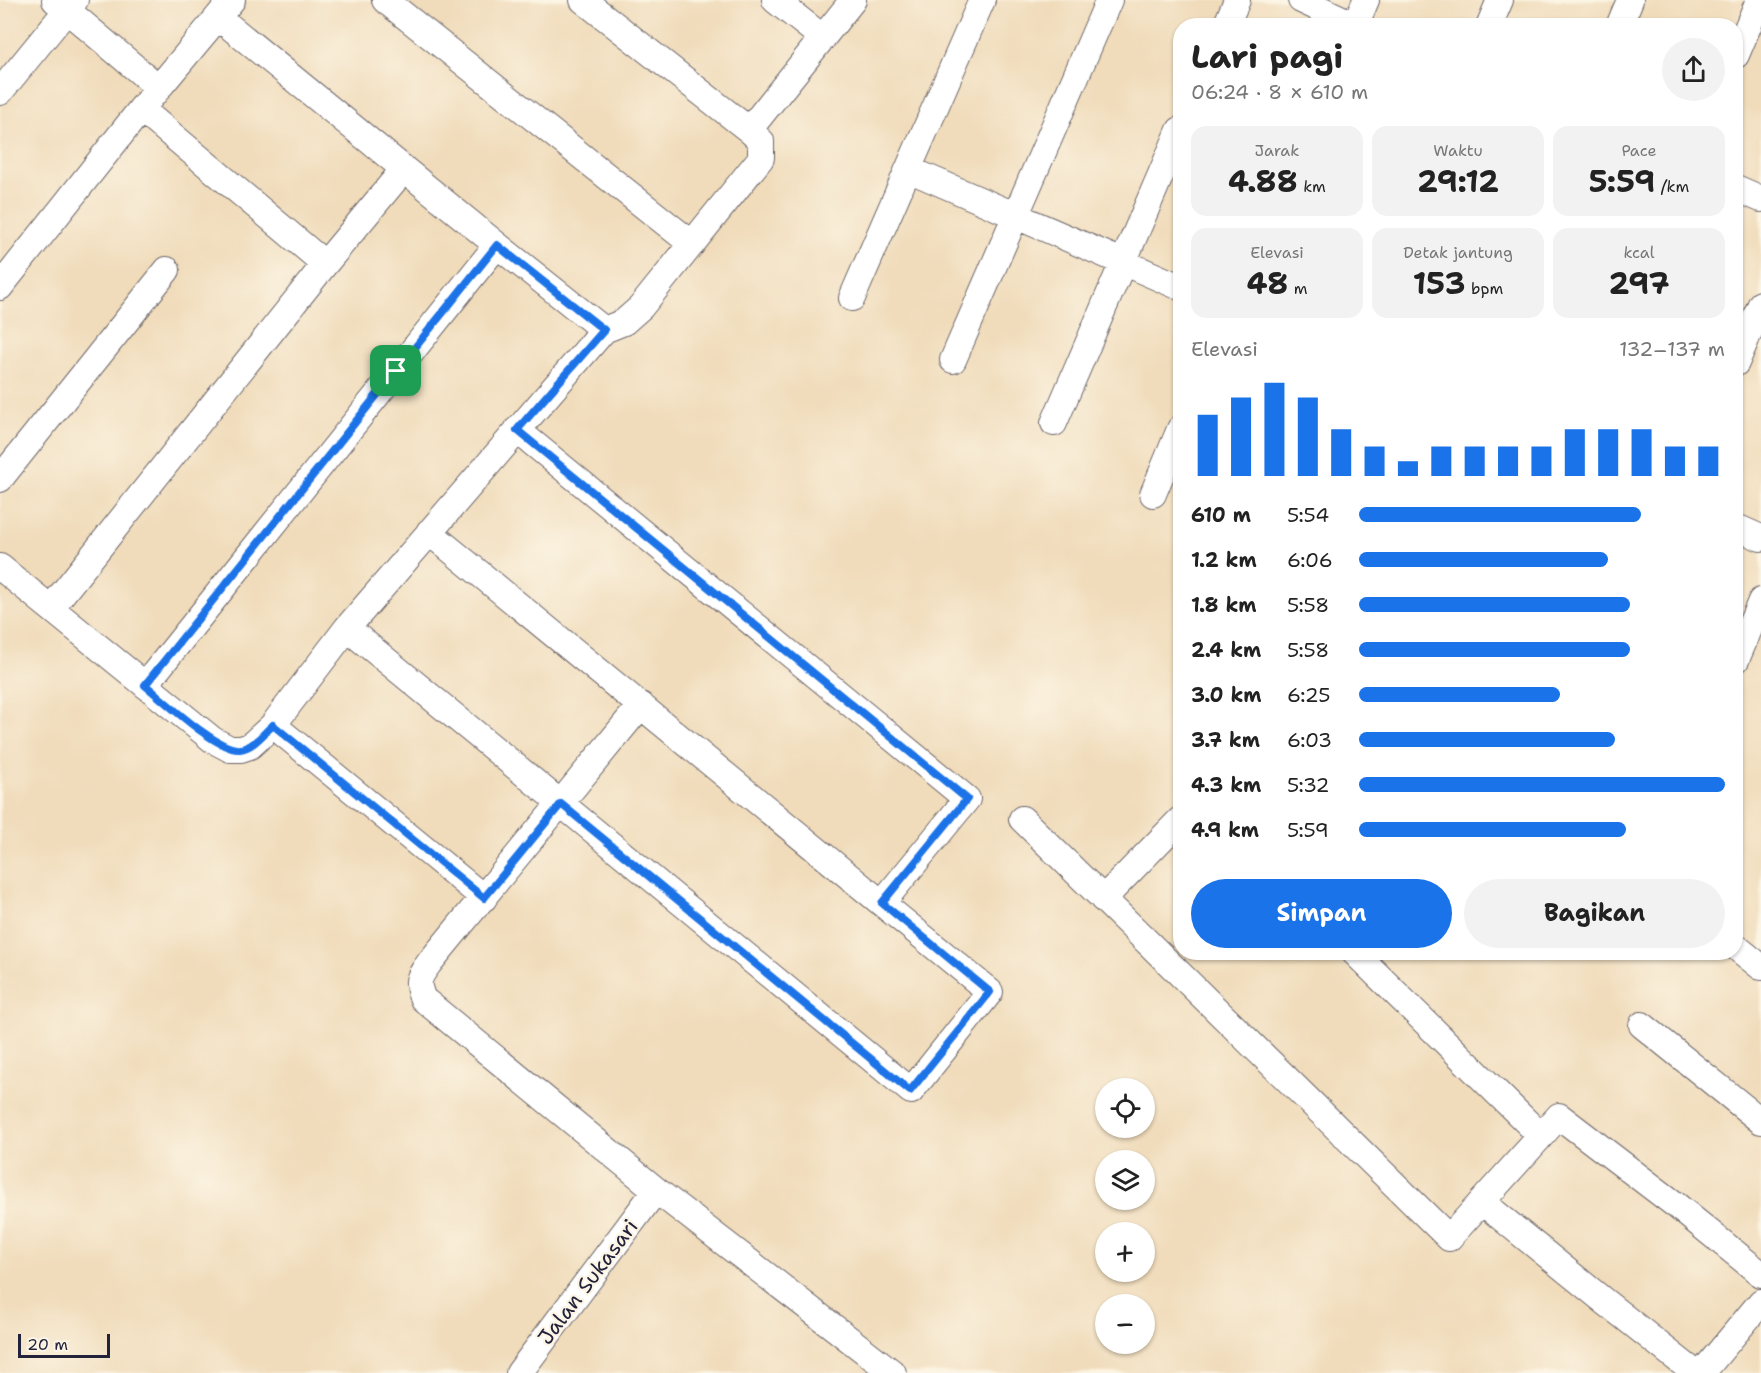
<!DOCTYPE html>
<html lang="id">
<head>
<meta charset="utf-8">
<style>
  body { margin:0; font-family:"Shantell Sans",sans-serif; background:#f2f2f2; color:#222; height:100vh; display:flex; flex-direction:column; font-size:22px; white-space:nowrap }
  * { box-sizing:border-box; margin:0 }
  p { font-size:20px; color:#767676 }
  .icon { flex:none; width:33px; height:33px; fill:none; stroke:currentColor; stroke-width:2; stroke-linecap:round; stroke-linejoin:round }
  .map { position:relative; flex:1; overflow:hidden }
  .details { position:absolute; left:1173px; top:18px; width:570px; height:942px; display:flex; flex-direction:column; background:#fff; border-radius:24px; box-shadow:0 2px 4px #0004 }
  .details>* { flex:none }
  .tools { position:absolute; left:1095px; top:1078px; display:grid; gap:12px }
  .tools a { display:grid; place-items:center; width:60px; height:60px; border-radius:50%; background:#fff; box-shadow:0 2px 4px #0004; font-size:30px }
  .scale { position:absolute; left:18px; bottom:15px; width:92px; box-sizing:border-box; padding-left:6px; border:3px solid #22223b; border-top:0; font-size:16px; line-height:21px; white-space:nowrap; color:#22223b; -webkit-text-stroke:4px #fcf5e5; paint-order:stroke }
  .pin { position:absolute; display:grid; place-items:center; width:51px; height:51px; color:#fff; margin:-26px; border-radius:12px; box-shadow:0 3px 9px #0006 }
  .round { display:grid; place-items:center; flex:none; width:63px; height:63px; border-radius:32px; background:#f2f2f2 }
  .headline { display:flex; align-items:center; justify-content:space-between; height:102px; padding:0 18px }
  h1 { font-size:33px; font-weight:700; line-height:45px }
  .figures { display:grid; grid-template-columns:repeat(3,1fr); gap:9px; height:102px; padding:6px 18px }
  .figures div { display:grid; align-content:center; border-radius:15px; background:#f2f2f2; text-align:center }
  .figures b { font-size:30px; font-weight:700 }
  .figures small { font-size:16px; font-weight:400 }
  .figures p { font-size:16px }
  .chart { height:168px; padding:12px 18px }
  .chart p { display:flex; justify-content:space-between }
  .chart svg { width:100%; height:108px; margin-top:6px; stroke:#1a73e8; stroke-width:6 }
  .button { display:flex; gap:12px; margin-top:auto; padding:12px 18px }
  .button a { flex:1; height:69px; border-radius:36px; background:#1a73e8; color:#fff; font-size:24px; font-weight:700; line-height:69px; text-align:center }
  .button a+a { background:#f2f2f2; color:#222 }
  ul { padding:0 18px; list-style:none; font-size:20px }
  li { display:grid; grid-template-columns:96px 72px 1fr; align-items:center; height:45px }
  li i { height:15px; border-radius:8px; background:#1a73e8 }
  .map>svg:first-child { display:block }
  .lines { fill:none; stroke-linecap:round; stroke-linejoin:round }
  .street-casing { stroke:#6a6367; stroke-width:28 }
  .street { stroke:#fff; stroke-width:26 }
  .route-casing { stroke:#fff; stroke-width:12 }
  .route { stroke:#1a73e8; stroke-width:8 }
  .labels { text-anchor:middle; stroke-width:4.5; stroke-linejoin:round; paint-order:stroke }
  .street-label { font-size:21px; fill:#22223b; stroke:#fcf5e5 }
</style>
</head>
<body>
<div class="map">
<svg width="1761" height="1373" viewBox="0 0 1761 1373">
  <rect width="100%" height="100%" fill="#fcf5e5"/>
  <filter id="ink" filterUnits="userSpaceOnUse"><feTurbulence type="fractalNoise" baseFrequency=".0167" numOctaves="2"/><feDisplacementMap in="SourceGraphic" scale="12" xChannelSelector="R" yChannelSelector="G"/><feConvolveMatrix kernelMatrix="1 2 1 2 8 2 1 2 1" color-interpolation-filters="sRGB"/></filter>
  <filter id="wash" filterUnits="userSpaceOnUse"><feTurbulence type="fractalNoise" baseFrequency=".008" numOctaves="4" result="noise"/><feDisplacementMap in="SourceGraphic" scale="24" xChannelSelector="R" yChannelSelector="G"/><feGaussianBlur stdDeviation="1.35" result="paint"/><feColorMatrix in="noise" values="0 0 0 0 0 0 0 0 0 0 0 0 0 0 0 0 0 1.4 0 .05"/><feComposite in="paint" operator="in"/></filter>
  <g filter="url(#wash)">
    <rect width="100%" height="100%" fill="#f0dbba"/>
  </g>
  <g filter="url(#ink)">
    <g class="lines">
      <defs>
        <path id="street" d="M55 0 159 88
          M385 0 692 244
          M583 0 749 130
          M775 0 823 38
          M1301 0 1357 26
          M218 17 497 245 604 330
          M1226 26 1237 0
          M1355 26 1366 0
          M1489 26 1500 0
          M1619 26 1630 0
          M1736 55 1759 0
          M0 92 75 0
          M141 109 325 264
          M908 169 1180 287
          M1736 188 1761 199
          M0 287 141 109 232 0
          M852 298 982 0
          M953 360 1109 0
          M1736 363 1761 304
          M1054 423 1180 130
          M517 430 967 799 882 903
          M0 479 167 270
          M1153 494 1180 429
          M1736 527 1761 538
          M0 567 213 740 230 749H241L250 746 273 725 347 628 604 330 624 322 641 307 761 158V141L749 130 853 0
          M51 608 325 264 404 169
          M347 628 911 1091 990 992 429 532
          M1736 660 1761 601
          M145 685 497 245
          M641 705 430 962C419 977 415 981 423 999L656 1190 893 1373
          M273 725 484 898
          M1022 819 1449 1238 1559 1116 1677 1206 1761 1274
          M1103 899 1180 820
          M1736 947 1761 967
          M1354 952 1541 1136
          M1642 1025 1761 1121
          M1482 1202 1604 1301 1695 1373
          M519 1373 656 1190
          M1702 1373 1761 1302"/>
      </defs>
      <use href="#street" class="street-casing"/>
      <use href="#street" class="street"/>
    </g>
  </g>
  <g class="lines" filter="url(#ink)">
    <defs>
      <path id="route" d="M497 245 604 330 517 430 967 799 882 903 990 992 910 1091 561 804 484 898 273 725C264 733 253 748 240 749 218 752 164 700 145 685Z"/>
    </defs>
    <use href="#route" class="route-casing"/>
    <use href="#route" class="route"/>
  </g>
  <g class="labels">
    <g class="street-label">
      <text transform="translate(588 1282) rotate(-53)" y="7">Jalan Sukasari</text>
    </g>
  </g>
</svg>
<div class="tools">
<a><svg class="icon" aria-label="locate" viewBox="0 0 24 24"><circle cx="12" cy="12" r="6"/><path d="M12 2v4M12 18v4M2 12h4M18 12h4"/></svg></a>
<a><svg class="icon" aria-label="layers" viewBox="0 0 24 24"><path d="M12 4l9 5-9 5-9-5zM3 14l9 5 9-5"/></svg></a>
<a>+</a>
<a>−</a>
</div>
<div class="scale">20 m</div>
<div class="pin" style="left:396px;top:371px;background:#1e9e55"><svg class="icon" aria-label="arrive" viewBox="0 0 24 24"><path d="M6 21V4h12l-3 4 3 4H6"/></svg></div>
<section class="details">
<div class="headline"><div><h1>Lari pagi</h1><p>06:24 · 8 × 610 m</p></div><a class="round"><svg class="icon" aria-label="share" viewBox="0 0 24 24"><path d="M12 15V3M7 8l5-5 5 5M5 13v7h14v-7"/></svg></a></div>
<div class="figures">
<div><p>Jarak</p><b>4.88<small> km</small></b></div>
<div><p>Waktu</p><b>29:12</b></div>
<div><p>Pace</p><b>5:59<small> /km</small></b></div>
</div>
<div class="figures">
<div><p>Elevasi</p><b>48<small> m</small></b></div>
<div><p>Detak jantung</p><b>153<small> bpm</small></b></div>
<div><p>kcal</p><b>297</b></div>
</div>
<div class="chart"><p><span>Elevasi</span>132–137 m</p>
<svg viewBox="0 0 160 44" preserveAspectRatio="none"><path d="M5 44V19M15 44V12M25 44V6M35 44V12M45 44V25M55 44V32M65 44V38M75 44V32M85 44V32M95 44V32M105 44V32M115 44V25M125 44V25M135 44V25M145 44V32M155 44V32"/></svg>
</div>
<ul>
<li><b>610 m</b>5:54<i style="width:77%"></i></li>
<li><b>1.2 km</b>6:06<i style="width:68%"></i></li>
<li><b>1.8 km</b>5:58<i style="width:74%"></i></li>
<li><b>2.4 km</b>5:58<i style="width:74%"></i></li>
<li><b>3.0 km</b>6:25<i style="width:55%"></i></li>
<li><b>3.7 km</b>6:03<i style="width:70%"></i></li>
<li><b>4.3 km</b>5:32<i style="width:100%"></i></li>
<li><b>4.9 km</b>5:59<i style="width:73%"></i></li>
</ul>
<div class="button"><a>Simpan</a><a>Bagikan</a></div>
</section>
</div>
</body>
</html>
